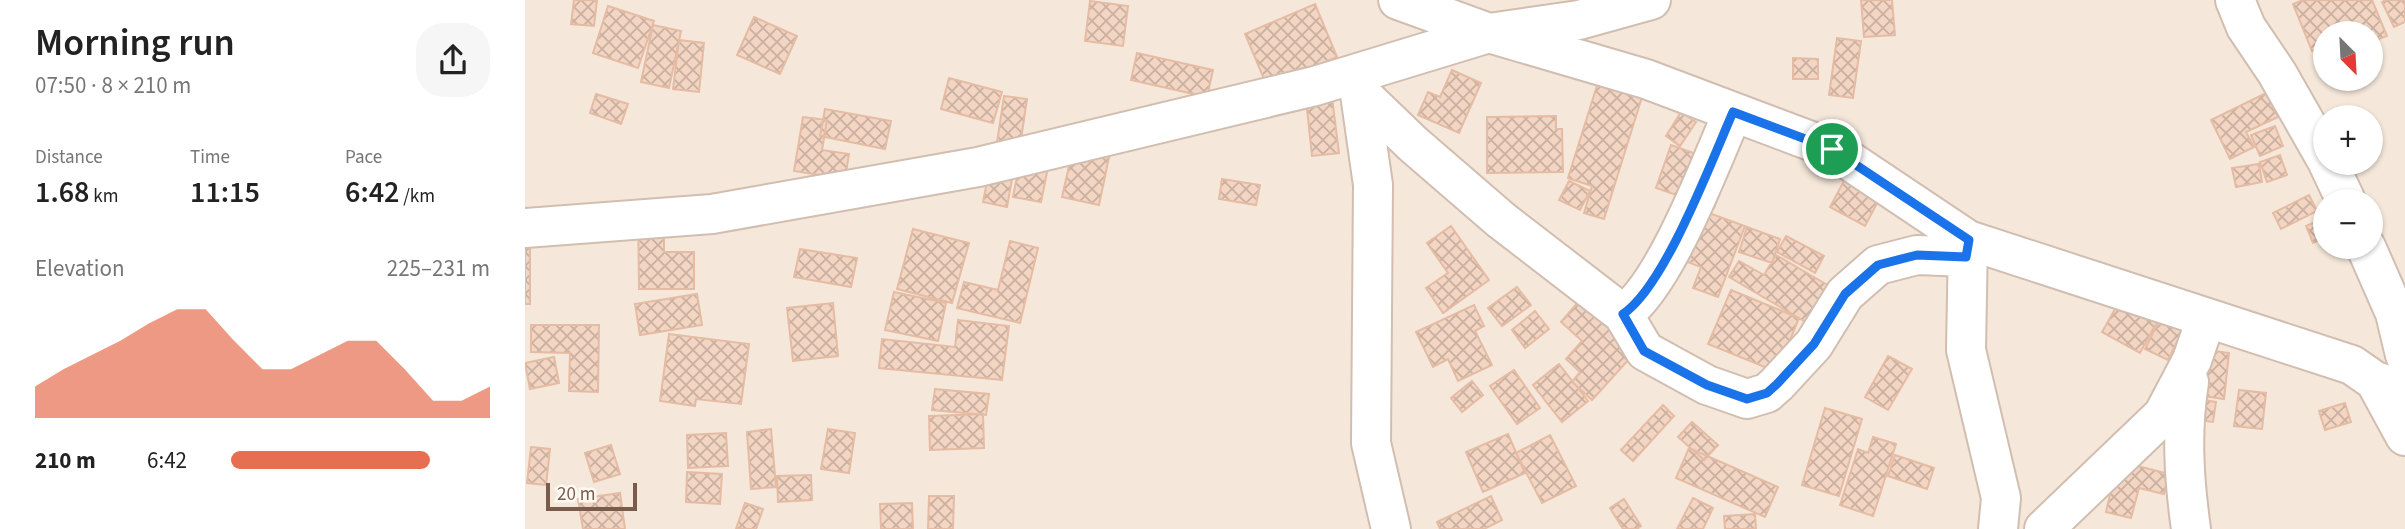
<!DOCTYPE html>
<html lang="en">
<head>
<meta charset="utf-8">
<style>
  body { margin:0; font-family:"Source Sans 3",sans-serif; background:#f6f6f6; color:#222; height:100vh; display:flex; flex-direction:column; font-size:26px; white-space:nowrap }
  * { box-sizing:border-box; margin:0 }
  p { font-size:23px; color:#767676 }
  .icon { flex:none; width:38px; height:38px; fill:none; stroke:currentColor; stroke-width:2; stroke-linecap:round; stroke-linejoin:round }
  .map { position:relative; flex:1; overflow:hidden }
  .sheet { display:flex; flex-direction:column; background:#fff; width:525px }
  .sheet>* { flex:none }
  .needle { width:46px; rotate:156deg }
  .buttons { position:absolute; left:1788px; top:21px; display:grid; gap:14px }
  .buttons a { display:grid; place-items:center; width:70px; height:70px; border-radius:50%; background:#fff; box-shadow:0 2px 5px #0004; font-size:35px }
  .scale { position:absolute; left:21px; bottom:18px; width:91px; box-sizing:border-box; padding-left:7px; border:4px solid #7a5c4d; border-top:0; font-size:19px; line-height:24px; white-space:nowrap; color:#7a5c4d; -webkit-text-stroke:5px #fffaf3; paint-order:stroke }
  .pin { position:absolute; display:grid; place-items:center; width:60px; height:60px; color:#fff; margin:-30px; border:4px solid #fff; border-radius:50%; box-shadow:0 2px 7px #0007 }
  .round { display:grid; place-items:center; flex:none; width:74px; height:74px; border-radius:28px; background:#f6f6f6 }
  .overview { display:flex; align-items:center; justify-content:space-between; height:119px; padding:0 35px }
  h1 { font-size:38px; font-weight:600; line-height:52px }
  .stats { display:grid; grid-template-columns:repeat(3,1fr); gap:10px; height:119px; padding:7px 35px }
  .stats div { display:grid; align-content:center }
  .stats b { font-size:30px; font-weight:600 }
  .stats small { font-size:19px; font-weight:400 }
  .stats p { font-size:19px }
  .chart { height:196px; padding:14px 35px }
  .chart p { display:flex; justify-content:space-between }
  .chart svg { width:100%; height:126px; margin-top:7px; fill:#e76f51; opacity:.7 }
  ul { padding:0 35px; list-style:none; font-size:23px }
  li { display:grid; grid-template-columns:112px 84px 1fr; align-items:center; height:52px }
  li i { height:18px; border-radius:9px; background:#e76f51 }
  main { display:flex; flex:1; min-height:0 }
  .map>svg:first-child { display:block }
  .residential { fill:#f5e8da; fill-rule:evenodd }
  .building { fill:url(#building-cross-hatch); stroke:#e6bba3; stroke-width:2 }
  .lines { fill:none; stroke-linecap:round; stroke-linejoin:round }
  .minor-casing { stroke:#d1beb0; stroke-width:42 }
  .minor { stroke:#fff; stroke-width:38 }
  .route-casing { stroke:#fff; stroke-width:14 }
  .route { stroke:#1a73e8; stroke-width:9 }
</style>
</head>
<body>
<main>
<section class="sheet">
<div class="overview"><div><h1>Morning run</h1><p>07:50 · 8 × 210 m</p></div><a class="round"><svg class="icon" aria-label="share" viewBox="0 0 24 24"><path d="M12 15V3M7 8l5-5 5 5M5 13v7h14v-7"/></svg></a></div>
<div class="stats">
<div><p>Distance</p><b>1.68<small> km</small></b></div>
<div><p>Time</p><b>11:15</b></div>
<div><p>Pace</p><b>6:42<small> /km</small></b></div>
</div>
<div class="chart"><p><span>Elevation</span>225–231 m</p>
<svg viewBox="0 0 160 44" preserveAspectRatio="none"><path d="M0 44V33L10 27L20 22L30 17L40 11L50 6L60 6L70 17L80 27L90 27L100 22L110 17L120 17L130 27L140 38L150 38L160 33V44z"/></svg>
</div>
<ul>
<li><b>210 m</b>6:42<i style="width:77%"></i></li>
</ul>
</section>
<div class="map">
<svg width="1880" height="529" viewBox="0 0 1880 529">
  <defs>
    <pattern id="building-cross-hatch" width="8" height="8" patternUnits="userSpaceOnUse" patternTransform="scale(1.75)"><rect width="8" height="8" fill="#f3d5c3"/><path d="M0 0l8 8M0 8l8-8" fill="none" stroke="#cab0a1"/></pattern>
  </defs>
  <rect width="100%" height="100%" fill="#fdf6ec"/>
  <path class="residential" d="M0 0H1880V529H0ZM1801 33H1846V79H1801ZM1801 117H1846V163H1801ZM1801 201H1846V247H1801Z"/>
  <path class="building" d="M49 0H72L69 26 46 24Z
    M1336 0H1367L1370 35 1339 37Z
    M1778 0H1847L1862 36 1846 42V33H1801V45L1787 51 1768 4Z
    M1861 0H1880V22L1869 27 1857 2Z
    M565 1 603 6 598 46 560 41Z
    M790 4 812 57 742 86 720 34Z
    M83 6 129 21 113 68 68 53Z
    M229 17 272 36 255 74 212 55Z
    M128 25 156 31 144 88 116 82Z
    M1312 38 1336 41 1328 98 1304 95Z
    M154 40 179 43 174 92 148 89Z
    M612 53 688 70 682 97 606 80Z
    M1081 57 1117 97 1079 219 1059 213 1067 186 1043 178Z
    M1268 58 1293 59V79H1268Z
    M927 70 956 83 934 133 893 115 903 92 915 97Z
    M424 78 477 92 468 123 416 109Z
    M1741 93 1753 117 1721 132 1729 147 1705 159 1686 120Z
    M71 94 103 104 96 124 65 113Z
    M479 96 502 99 494 153 471 149Z
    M807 97 814 153 787 156 781 100Z
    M300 109 366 121 360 149 295 136Z
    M1156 112 1171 122 1155 146 1141 136Z
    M1031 116V129H1037L1038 172 962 173V117Z
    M278 117 302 120 297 150 324 154 320 179 269 171Z
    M1750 126 1758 146 1735 156 1726 135Z
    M551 135 587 143 574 205 537 197Z
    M500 136 528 142 516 202 488 197Z
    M1146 145 1205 166 1189 208 1131 188Z
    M468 152 491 157 482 207 458 202Z
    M1755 155 1762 175 1742 182 1735 162Z
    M1734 164 1737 182 1711 187 1707 168Z
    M1321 177 1356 196 1340 226 1305 207Z
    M697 179 735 185 731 205 694 199Z
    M1044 181 1065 191 1055 210 1034 200Z
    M1784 195 1792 211 1756 229 1748 213Z
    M1159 204 1220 226 1193 297 1168 288 1176 267 1141 254Z
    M113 207H139V252H169V289H114Z
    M1799 218 1801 237 1788 243 1781 226Z
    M926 226 964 280 918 313 901 288 923 273 902 243Z
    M1222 227 1255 239 1247 263 1214 252Z
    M388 229 444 243 427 303 372 289Z
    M1261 236 1299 256 1290 273 1252 252Z
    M0 239H5V304H0Z
    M485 241 513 248 495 323 432 308 439 282 473 290Z
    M275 249 332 258 326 287 269 277Z
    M1251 255 1306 287 1284 324 1204 277 1214 261 1239 275Z
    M992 287 1006 305 977 326 963 308Z
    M1206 290 1274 318 1252 372 1183 344Z
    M369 292 421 303 413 341 360 330Z
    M172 294 177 325 115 335 110 304Z
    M1598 295 1636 315 1615 353 1577 332Z
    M1054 301 1125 336 1067 400 1047 382 1055 372 1041 359 1057 341 1036 322Z
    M308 303 313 356 268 361 262 308Z
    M949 305 959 326 950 331 967 365 933 381 923 359 908 367 891 332Z
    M1640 309 1663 320 1643 360 1620 349Z
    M1010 311 1024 329 1000 348 987 330Z
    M433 320 484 326 477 380 354 368 357 339 430 347Z
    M6 325H74L73 392 44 391 45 353 6 352Z
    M144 334 224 344 216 404 171 399 170 406 135 401Z
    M1682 350 1704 353 1699 399 1677 396Z
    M1363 356 1387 369 1363 410 1340 397Z
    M29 357 34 383 5 389 0 363Z
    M1034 364 1063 401 1037 422 1008 385Z
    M989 370 1015 408 992 424 965 386Z
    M947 381 958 395 937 412 926 398Z
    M410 389 464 394 461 415 407 410Z
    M1714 390 1741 393 1737 429 1709 426Z
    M1670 398 1691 402 1688 422 1666 419Z
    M1820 403 1826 422 1800 430 1794 411Z
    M1138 405 1149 416 1108 461 1096 450Z
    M1300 408 1337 419 1314 496 1277 485Z
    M458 414 459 448 405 450 404 416Z
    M1167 422 1193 445 1179 460 1153 437Z
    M246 429 251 487 226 489 222 432Z
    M303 429 330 433 324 473 296 469Z
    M201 433 203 466 163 468 162 435Z
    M983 434 1000 473 958 492 941 452Z
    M1025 435 1051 486 1017 503 991 453Z
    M1348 437 1371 444 1348 516 1315 505 1333 449 1343 453Z
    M86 445 95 474 69 482 60 453Z
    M6 447 25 449 21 485 2 483Z
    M1164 448 1253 487 1240 517 1151 478Z
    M1370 455 1409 468 1402 489 1363 476Z
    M1593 461 1644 474 1639 494 1614 488 1606 518 1581 512Z
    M162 472 197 474 195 504 161 502Z
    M286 475 287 500 253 502 252 476Z
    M95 493 100 529H58L53 499Z
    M404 496H429L428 529H403Z
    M966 496 977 520 959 529H915L912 522Z
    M1168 498 1188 508 1178 529H1152Z
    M1099 499 1116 526 1112 529H1098L1085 508Z
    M220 503 238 509 231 529H211Z
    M387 503 388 529H356L355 504Z
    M1230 514 1231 529H1200L1199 516Z"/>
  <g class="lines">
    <defs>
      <path id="minor" d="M873 0 964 33 1121 79 1307 149 1443 240 1827 365 1850 381 1880 390
        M1710 0 1721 27 1752 73 1801 159
        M834 87 848 185 846 443 866 529
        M836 94 888 144 976 220 1098 314 1120 351 1182 385 1222 399 1242 393 1252 384 1289 344 1320 294 1353 265 1392 255 1441 257
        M1803 163 1821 201
        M0 228 187 214 453 167 790 86 964 33 1054 20 1126 0
        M1443 240 1441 350 1476 498 1473 529
        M1841 247 1870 313 1880 355
        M1098 314C1140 286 1186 162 1208 112
        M1850 381 1880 436
        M1664 382C1656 432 1659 479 1666 529
        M1519 529 1638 415 1667 360 1681 319"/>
    </defs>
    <use href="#minor" class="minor-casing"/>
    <use href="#minor" class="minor"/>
  </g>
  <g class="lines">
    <defs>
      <path id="route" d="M1208 112 1307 149 1444 240 1441 257 1392 255 1353 265 1320 294 1289 344 1252 384 1242 393 1222 399 1182 385 1119 351 1098 314C1140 286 1186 162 1208 112Z"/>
    </defs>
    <use href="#route" class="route-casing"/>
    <use href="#route" class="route"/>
  </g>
</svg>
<div class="buttons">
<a><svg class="needle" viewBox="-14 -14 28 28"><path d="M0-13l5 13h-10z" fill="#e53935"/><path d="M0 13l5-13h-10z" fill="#767676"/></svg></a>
<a>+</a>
<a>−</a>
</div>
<div class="scale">20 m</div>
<div class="pin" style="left:1307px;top:149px;background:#1e9e55"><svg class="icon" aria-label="arrive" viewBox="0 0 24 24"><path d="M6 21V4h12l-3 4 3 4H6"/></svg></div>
</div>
</main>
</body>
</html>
